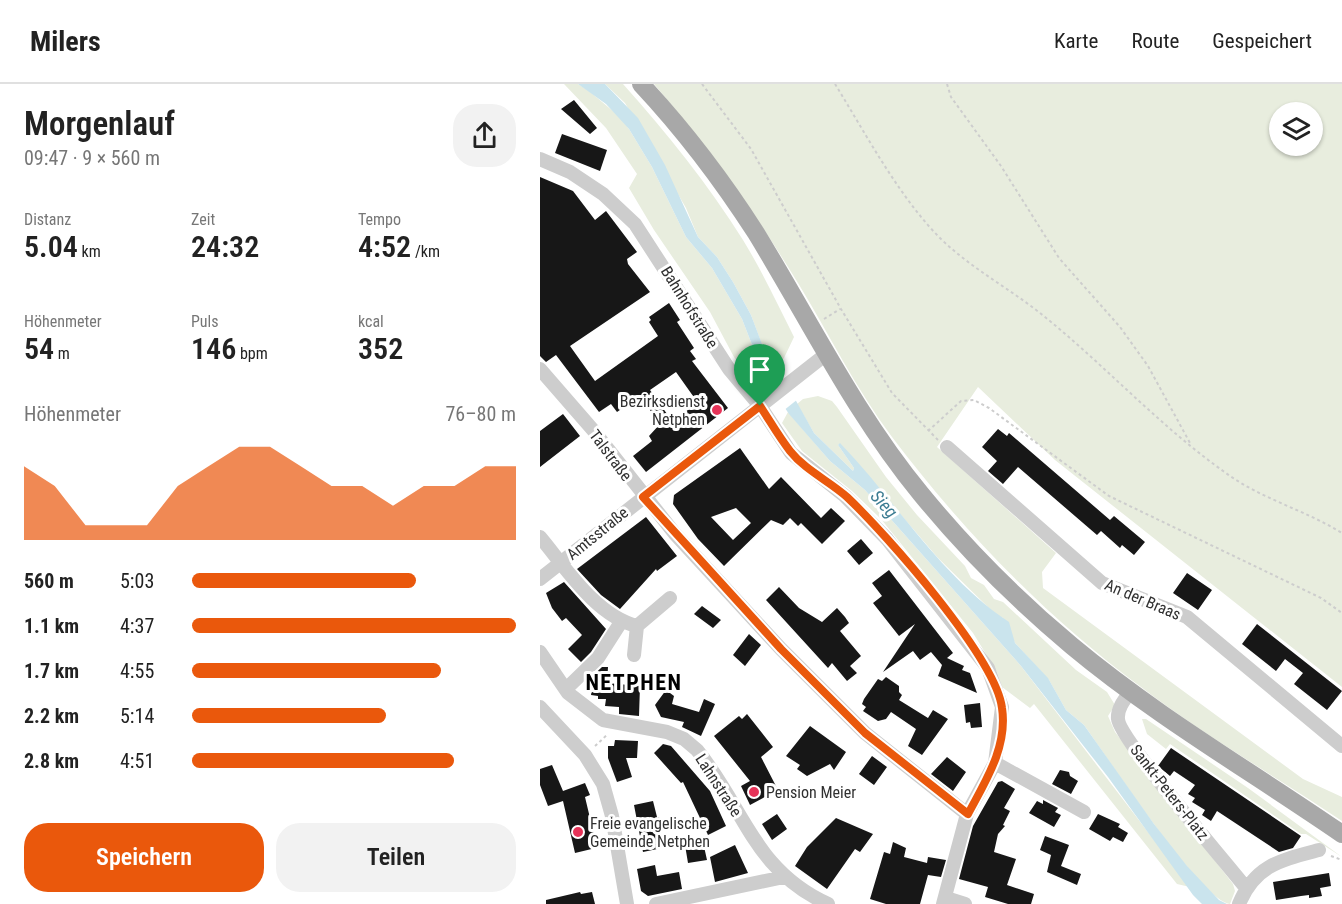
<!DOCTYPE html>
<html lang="de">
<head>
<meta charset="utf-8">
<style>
  body { margin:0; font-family:"Roboto Condensed",sans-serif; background:#f2f2f2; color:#222; height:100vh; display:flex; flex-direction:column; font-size:22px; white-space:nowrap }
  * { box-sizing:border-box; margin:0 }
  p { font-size:20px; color:#767676 }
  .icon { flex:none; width:33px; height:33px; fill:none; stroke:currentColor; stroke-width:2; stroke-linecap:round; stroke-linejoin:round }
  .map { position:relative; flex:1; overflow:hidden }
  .details { display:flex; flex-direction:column; background:#fff; width:540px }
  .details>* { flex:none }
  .tools { position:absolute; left:729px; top:18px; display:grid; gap:12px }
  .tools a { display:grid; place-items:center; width:54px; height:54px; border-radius:50%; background:#fff; box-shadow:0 2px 4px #0004; font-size:30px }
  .pin { position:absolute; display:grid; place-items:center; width:51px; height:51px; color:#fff; margin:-62px -26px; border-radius:50% 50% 50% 0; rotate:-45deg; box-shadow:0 0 6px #0007 }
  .pin .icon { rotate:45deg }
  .round { display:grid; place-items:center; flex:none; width:63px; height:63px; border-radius:24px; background:#f2f2f2 }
  .head { display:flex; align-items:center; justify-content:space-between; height:102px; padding:0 24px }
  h1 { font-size:33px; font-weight:600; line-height:45px }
  .stats { display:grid; grid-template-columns:repeat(3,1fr); gap:9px; height:102px; padding:6px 24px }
  .stats div { display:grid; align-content:center }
  .stats b { font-size:30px; font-weight:600 }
  .stats small { font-size:16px; font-weight:400 }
  .stats p { font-size:16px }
  .chart { height:168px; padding:12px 24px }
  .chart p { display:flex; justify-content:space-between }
  .chart svg { width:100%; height:108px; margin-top:6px; fill:#ea580c; opacity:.7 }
  .button { display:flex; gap:12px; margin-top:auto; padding:12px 24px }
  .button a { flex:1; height:69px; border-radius:24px; background:#ea580c; color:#fff; font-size:24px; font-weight:600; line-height:69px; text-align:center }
  .button a+a { background:#f2f2f2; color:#222 }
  ul { padding:0 24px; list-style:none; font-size:20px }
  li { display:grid; grid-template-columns:96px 72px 1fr; align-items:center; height:45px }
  li i { height:15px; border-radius:8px; background:#ea580c }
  header { display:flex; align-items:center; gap:36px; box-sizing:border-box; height:84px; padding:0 30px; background:#fff; border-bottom:2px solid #e0e0e0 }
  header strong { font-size:28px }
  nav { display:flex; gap:33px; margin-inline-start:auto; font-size:21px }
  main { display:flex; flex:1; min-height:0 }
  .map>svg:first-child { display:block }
  .green { fill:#e8edde; fill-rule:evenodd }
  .water { fill:#cae4ed }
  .pier { fill:#fff }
  .building { fill:#171717; fill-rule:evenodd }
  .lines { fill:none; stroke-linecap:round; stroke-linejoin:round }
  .path { stroke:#cdcdcd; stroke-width:2; stroke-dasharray:3 3; stroke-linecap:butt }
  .minor { stroke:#cdcdcd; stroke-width:14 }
  .major { stroke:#a8a8a8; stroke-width:18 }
  .route-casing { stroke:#fff; stroke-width:12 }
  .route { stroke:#ea580c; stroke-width:8 }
  .poi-dot { fill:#e63358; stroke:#fff; stroke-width:2 }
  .labels { text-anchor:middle; stroke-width:6; stroke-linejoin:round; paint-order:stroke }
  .street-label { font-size:16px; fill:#303030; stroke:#fff }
  .poi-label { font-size:16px; fill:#303030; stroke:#fff; text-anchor:start }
  .water-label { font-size:18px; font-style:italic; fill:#3d7d93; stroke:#fff }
  .district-label { font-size:22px; font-weight:bold; letter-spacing:1.5px; fill:#000; stroke:#fff }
</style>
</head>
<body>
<header>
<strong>Milers</strong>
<nav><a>Karte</a><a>Route</a><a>Gespeichert</a></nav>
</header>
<main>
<section class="details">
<div class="head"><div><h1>Morgenlauf</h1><p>09:47 · 9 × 560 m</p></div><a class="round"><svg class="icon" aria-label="share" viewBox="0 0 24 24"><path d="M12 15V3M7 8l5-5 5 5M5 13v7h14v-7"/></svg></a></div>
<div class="stats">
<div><p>Distanz</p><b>5.04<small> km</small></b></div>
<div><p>Zeit</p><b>24:32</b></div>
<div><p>Tempo</p><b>4:52<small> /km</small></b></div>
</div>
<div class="stats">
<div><p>Höhenmeter</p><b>54<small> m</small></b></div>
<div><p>Puls</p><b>146<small> bpm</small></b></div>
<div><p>kcal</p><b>352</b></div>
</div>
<div class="chart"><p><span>Höhenmeter</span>76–80 m</p>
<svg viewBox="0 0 160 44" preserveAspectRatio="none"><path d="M0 44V14L10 22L20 38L30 38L40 38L50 22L60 14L70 6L80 6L90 14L100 22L110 22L120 30L130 22L140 22L150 14L160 14V44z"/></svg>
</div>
<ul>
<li><b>560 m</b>5:03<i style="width:69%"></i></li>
<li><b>1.1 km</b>4:37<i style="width:100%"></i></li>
<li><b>1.7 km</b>4:55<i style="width:77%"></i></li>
<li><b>2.2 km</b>5:14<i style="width:60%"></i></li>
<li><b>2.8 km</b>4:51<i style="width:81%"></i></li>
</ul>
<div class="button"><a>Speichern</a><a>Teilen</a></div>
</section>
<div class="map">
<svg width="802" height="820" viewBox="0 0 802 820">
  <rect width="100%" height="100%" fill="#fff"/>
  <path class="green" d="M24 0H38L49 7 80 33 89 45 112 83 146 153 172 184 202 235 225 294 217 296 209 293 194 273 170 228 114 146 89 104 97 90 66 44Z
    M65 0H83C127 49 168 100 203 156 222 187 238 221 254 253L244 274 236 281 227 274 211 231 193 198 177 173 158 153 146 124 85 19Z
    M114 0H802V603L515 376 438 303 397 363 516 469 502 488 503 504 763 695 802 713V737C735 692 665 652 601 603 505 532 424 448 352 353 316 305 289 250 258 199 215 129 168 63 114 0ZM740 28H772V62H740Z
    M278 312 292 317 297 323 346 393 377 431 425 482 431 494 444 501 454 515 463 518 536 586 567 608 575 621 568 632 575 648 693 800 695 807 690 820C661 817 566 671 544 641L526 626 509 596 475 559 463 534 455 530 398 474 300 360 298 361 314 384 313 387 274 349 257 320 263 315Z
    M248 328 290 377 325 406 481 582 650 803 637 800 494 620 490 624 462 603 457 588 433 549 341 435 312 407 262 367 242 339Z
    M602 635H606L708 704 802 773 766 750H761L630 660 626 665 607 650Z"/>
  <path class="water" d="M38 0H65L98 34 125 81 158 153 177 173 193 198 211 231 227 273 236 281 274 349 313 387 314 384 298 361 300 359C356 417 401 493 469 538L475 559 508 594 526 626 544 641 614 740 647 782 679 816 687 820H662L653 811 568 693 481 582 325 406 290 377 249 330 225 294 202 235 172 184 146 153 112 83 89 45 66 20Z"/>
  <path class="pier" d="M241 283 258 315 243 327 225 299Z"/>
  <path class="building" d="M34 16 57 44 50 50 21 25Z
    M22 50 67 66 60 87 15 69Z
    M0 93 33 107 55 136 66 127 97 168 87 175 88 180 110 208 30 262 55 297 118 252 109 238 111 236 109 233 129 219 140 236 137 238 154 264 150 267 156 275 152 277 188 324 106 388 93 372 112 357 109 352 120 340 100 312 77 328 71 320 59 328 16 271 6 278 0 272ZM136 288 158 319 132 337 110 306Z
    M23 330 40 352 0 383V347Z
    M458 345 467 352 469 349 570 436 574 432 605 458 594 471 582 461 580 464 561 447 557 451 478 383 463 400 448 387 457 377 442 363Z
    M200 364 229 405 241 393 281 434 291 424 305 437 282 460 261 439 258 442 250 434 243 441 231 436 184 482 158 455 133 420 134 411ZM196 424 211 439 193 456 171 433Z
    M106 433 137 472 117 487 116 485 80 525 61 511 37 485Z
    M321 455 333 469 319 481 307 467Z
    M349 486 413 569 407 574 424 582 422 586 430 589 437 609 398 592 402 581 391 568 380 576 373 567 343 588 375 540 359 552 333 519 342 512 332 499Z
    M647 489 672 506 658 526 633 509Z
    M24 498 66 545 51 568 41 578 28 565 42 551 26 534 22 537 12 524 6 509Z
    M239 503 259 524 282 538 297 524 305 533 309 539 300 547 321 572 310 582 317 589 307 597 292 579 288 584 226 516Z
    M162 522 181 536 173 544 154 530Z
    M717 540 802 607 787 626 754 600 763 589 745 575 736 587 702 560Z
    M209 550 221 561 205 582 193 571Z
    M62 583H68L67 599 100 602 99 632 79 630V623L65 622 66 615H58V612L51 611 52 605H45V599Z
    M346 593 359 602V608L362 611 359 616 388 634 393 626 408 635 382 671 368 662 376 645 351 628 346 635 338 637 323 627 326 623 322 620 324 615 338 595 342 597Z
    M126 606 134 612 132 620 159 628 164 615 175 620 161 652 142 643 144 638 121 633 115 621Z
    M440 619 442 643 431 644 430 638 426 639 424 621Z
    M207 630 233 663 221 673 238 706 210 721 201 702 210 697 174 652 199 632 202 635Z
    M270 642 306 668 294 686 290 680 267 692 257 685 260 681 246 672Z
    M75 656 98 657 97 674H86L92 693 77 698 68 674V662H74Z
    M123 660 131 662 170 707 186 742 168 751 143 698 141 699 114 669Z
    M631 664 761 752 753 764 739 768 677 727 671 737 662 731 665 726 652 718 655 714 648 710 655 701 634 687 630 692 618 682Z
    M332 672 347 683 334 701 319 690Z
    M407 673 426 688 413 707 391 690Z
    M12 681 23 707 45 699 50 711 45 713 54 751 58 750 60 763 35 769 23 717 8 722 0 701V685Z
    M520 686 529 688 530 692 538 697 531 710 512 700Z
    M462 697 475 705 464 724 470 727 463 741 465 742 458 750 454 768 476 775 467 801 494 810 491 820H468L445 813 448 803 419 795 433 742 458 698Z
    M503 716 518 724 515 728 521 731 514 743 489 729 497 717 503 720Z
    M113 717 117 733H121L122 764 103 768 94 721Z
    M237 730 247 745 232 756 222 740Z
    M558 730 580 740 578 743 588 749 583 758 573 753 570 757 549 745Z
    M296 734 333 750 320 768 315 765 287 805 255 782 267 763Z
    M505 752 529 761 521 782 541 790 537 801 507 788 511 771 500 766Z
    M163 758 167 776 148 779 145 761Z
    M353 758 366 764 364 773 387 779 388 773 406 776 401 793 388 791 380 820H346L330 815 344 768 350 770Z
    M195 761 208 789 175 798 170 773Z
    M115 781 117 792 139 788 142 805 108 812 101 807 97 785Z
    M789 789 791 802 780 804 782 812 769 814V811L761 812 736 816 733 798Z
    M40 808 41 810 52 808 55 820H6V816Z"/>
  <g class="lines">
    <path class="path" d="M162 0 211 65 301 225 352 309 398 356
      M295 0C324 47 351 98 387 140 419 178 462 199 500 229 564 280 619 342 686 389 721 415 765 426 802 449
      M407 0 411 13 461 82 519 174 580 243 608 282 650 359
      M284 235 300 225
      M388 347 421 317 434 316 449 324 569 412 781 514 802 529
      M55 662 68 650
      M791 772 802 776"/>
    <path class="minor" d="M0 75 30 88 63 110 95 140 189 285 220 322 251 369 305 412 347 455 448 584 462 623 455 679 427 730 403 820
      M0 285 53 346 135 450 241 565 325 649 427 730
      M407 363 562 499 647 533 802 662
      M0 453C26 484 56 532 97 542L130 514
      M0 495 285 271
      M0 568 28 609 63 636 127 648 144 655 157 666C204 723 213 786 288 820
      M94 571 97 542
      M26 605 58 574 81 538
      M591 607C585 615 577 624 578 635 579 654 687 780 706 804
      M0 623 45 671 63 700 72 732 87 820
      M455 679 544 728
      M406 814 425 820
      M116 820 244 793
      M699 820C715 781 741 776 779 766"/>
    <path class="major" d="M101 0C144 46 182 96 216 149 270 237 315 330 381 410 426 465 477 516 532 562 616 632 712 688 802 750"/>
  </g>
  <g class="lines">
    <defs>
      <path id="route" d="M220 322C230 337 239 353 250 367 265 386 289 397 307 413 346 450 456 574 462 624 468 663 445 698 428 730L325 649 241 565 103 413Z"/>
    </defs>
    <use href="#route" class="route-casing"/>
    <use href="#route" class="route"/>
  </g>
  <g class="poi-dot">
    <circle cx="177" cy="326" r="6"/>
    <circle cx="214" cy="708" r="6"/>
    <circle cx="38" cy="748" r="6"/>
  </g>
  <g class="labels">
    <g class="street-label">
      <text transform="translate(150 223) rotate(58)" y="6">Bahnhofstraße</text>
      <text transform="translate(71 371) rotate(53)" y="6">Talstraße</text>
      <text transform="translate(57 449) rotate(-39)" y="6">Amtsstraße</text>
      <text transform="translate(603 515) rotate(23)" y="6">An der Braas</text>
      <text transform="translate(179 701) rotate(57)" y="6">Lahnstraße</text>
      <text transform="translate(630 708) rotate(52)" y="6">Sankt-Peters-Platz</text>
    </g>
    <g class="poi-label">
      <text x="165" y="323" text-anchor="end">Bezirksdienst<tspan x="165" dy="18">Netphen</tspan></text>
      <text x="226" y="714">Pension Meier</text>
      <text x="50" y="745">Freie evangelische<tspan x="50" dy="18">Gemeinde Netphen</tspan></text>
    </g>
    <g class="water-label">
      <text transform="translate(344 420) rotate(48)" y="6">Sieg</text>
    </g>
    <g class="district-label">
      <text x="94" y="606">NETPHEN</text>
    </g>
  </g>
</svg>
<div class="tools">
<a><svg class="icon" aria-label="layers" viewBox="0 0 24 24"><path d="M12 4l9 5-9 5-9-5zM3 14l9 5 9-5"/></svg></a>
</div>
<div class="pin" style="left:220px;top:322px;background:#1e9e55"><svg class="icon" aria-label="arrive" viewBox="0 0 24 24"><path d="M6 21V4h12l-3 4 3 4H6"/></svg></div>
</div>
</main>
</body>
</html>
